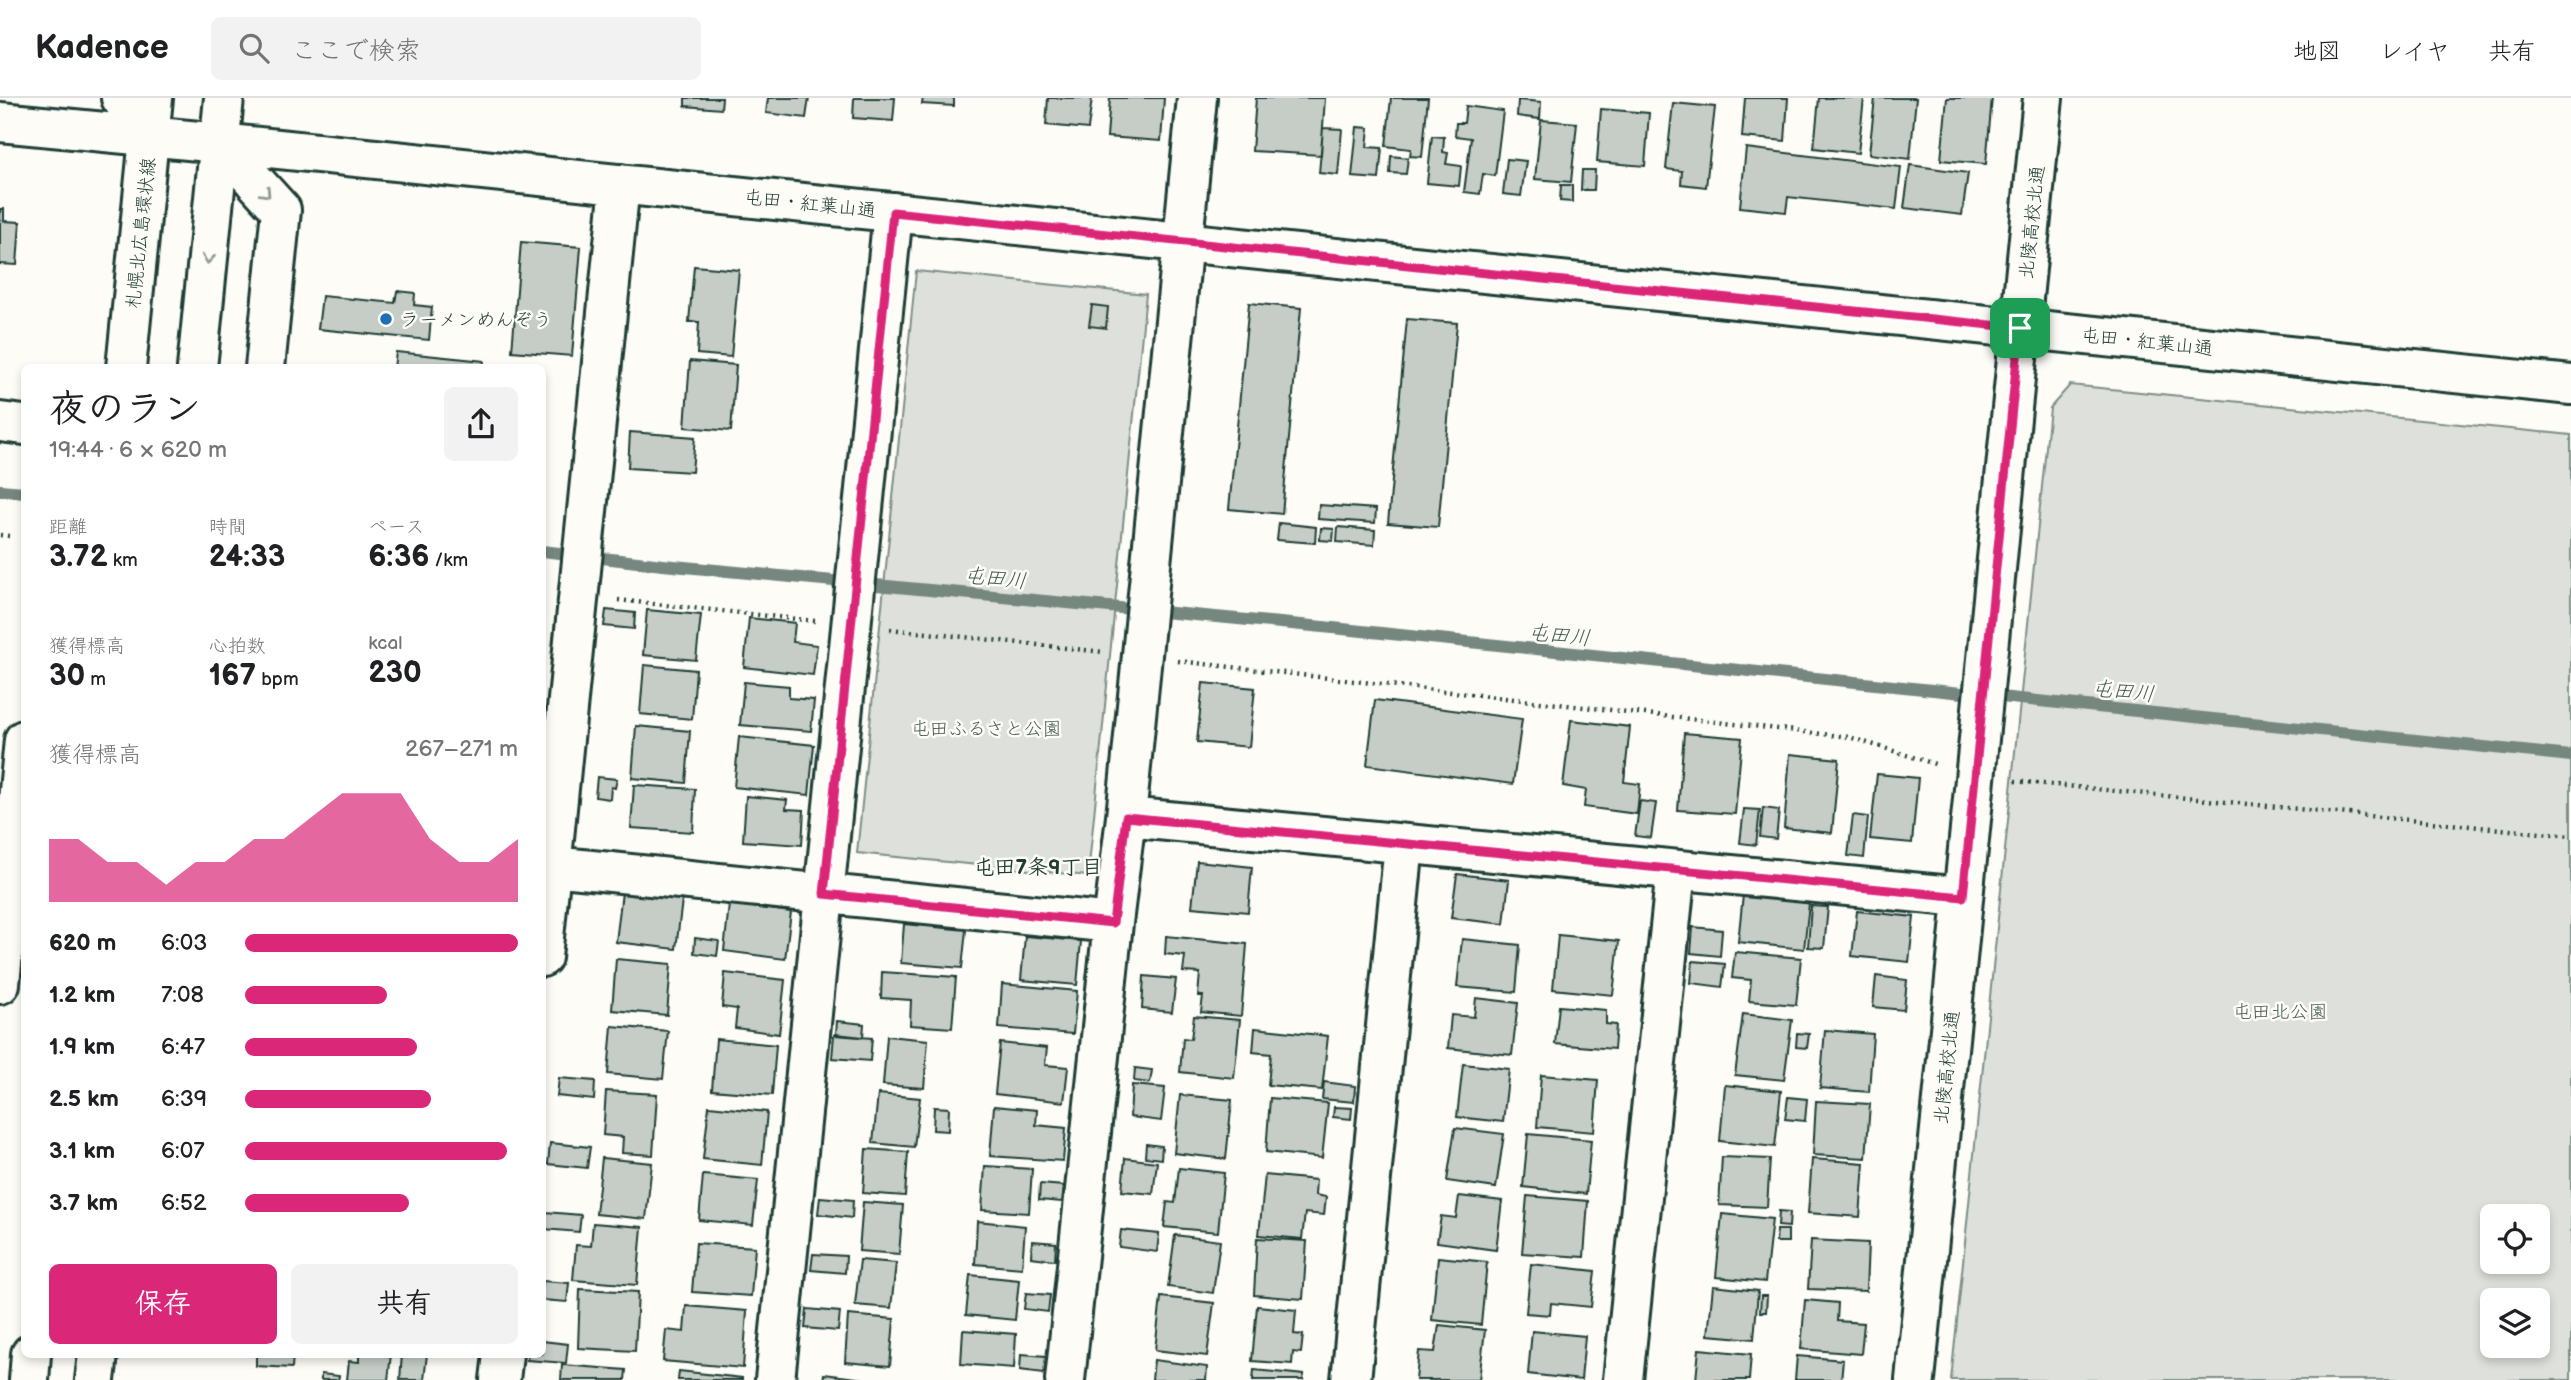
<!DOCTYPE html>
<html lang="ja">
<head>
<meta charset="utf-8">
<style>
  body { margin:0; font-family:"Balsamiq Sans","Klee One",sans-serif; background:#f2f2f2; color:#202124; height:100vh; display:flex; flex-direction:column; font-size:26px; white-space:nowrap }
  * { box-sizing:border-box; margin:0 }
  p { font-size:23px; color:#757577 }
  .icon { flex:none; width:38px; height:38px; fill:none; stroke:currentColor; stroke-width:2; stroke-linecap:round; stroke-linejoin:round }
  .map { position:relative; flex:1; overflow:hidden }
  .panel { position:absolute; left:21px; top:266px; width:525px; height:994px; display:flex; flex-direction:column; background:#fff; border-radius:10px; box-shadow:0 4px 10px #0003 }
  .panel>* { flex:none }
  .fabs { position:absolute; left:2480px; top:1106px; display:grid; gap:14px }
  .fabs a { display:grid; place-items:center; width:70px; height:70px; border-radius:10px; background:#fff; box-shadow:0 4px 10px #0003; font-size:35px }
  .pin { position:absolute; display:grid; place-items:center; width:60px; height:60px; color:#fff; margin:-30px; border-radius:14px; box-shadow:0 4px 10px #0006 }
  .round { display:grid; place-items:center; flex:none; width:74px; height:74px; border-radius:10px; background:#f2f2f2 }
  .head { display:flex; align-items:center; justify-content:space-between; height:119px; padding:0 28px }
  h1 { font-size:38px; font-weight:700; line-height:52px }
  .figures { display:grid; grid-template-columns:repeat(3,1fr); gap:10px; height:119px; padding:7px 28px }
  .figures div { display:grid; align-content:center }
  .figures b { font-size:30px; font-weight:700 }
  .figures small { font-size:19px; font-weight:400 }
  .figures p { font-size:19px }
  .chart { height:196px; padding:14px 28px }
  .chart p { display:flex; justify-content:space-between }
  .chart svg { width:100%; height:126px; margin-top:7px; fill:#db2777; opacity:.7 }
  .cta { display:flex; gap:14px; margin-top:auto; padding:14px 28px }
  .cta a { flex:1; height:80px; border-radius:10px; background:#db2777; color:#fff; font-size:28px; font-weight:700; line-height:80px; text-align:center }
  .cta a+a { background:#f2f2f2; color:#202124 }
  ul { padding:0 28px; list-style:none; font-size:23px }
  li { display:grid; grid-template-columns:112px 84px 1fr; align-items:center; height:52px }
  li i { height:18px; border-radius:9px; background:#db2777 }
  header { display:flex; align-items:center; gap:42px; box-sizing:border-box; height:98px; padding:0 35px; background:#fff; border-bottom:2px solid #e0e0e0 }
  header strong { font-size:33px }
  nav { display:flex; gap:38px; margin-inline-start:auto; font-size:24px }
  .search { width:490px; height:63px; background:#f2f2f2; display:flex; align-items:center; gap:18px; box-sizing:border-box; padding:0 24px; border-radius:10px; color:#757577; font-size:26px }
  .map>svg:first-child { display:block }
  .green { fill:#dde0db; stroke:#7e8e88; stroke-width:2; fill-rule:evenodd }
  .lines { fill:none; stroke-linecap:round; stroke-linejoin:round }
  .stream { stroke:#75877f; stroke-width:12 }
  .building { fill:#c6cdc7; stroke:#1f3d34; stroke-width:2 }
  .minor-casing { stroke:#1f3d34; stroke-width:44 }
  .major-casing { stroke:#1f3d34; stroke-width:44 }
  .path { stroke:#1f3d34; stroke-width:4.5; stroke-dasharray:2 5; stroke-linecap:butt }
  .minor { stroke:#fdfcf7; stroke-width:38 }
  .major { stroke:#fdfcf7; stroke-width:38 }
  .oneway { stroke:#8e9c96 }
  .route-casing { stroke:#fff; stroke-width:14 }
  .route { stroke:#db2777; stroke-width:9 }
  .poi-dot { fill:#1f6fb2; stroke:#fdfcf7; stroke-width:2.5 }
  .labels { text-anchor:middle; stroke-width:5; stroke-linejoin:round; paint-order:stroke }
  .street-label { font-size:19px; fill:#1f3d34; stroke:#fdfcf7 }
  .poi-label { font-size:19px; fill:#1f3d34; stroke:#fdfcf7; text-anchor:start }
  .park-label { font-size:19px; fill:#455e55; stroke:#fdfcf7 }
  .water-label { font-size:21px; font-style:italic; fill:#435c53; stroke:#fdfcf7 }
  .neighbourhood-label { font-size:21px; font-weight:bold; fill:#1f3d34; stroke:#fdfcf7 }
</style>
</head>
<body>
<header>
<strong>Kadence</strong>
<div class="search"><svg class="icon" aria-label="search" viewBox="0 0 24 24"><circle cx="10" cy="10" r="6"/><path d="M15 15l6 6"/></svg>ここで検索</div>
<nav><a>地図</a><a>レイヤ</a><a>共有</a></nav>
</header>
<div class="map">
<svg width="2571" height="1282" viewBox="0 0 2571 1282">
  <rect width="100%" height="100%" fill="#fdfcf7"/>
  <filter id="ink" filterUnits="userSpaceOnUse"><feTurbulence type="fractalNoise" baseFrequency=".0143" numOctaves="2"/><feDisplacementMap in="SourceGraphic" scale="14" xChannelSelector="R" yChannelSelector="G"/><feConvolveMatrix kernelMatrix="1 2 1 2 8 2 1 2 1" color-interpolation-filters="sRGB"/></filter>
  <g filter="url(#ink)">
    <path class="green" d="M916 173 1146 196 1088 778 857 755Z
      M2070 287 2571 337V1282H1951L2050 310ZM2492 1118H2538V1164H2492ZM2492 1202H2538V1248H2492Z"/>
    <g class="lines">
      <path class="stream" d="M0 392 24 394
        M542 453 663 467 1323 529 2571 658"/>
    </g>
    <path class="building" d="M685 0H722L721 11 685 8Z
      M768 0H809L806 20 766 15Z
      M854 0H895L893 23 853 20Z
      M923 0H954V8L922 6Z
      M1048 0H1092L1088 31 1046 27Z
      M1110 0H1164L1161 43 1107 39Z
      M1256 0H1325L1321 57 1252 53Z
      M1391 0H1428L1422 59 1410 58 1411 51 1386 48Z
      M1745 0H1788L1785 43 1742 39Z
      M1819 0H1864L1858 55 1814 50Z
      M1875 0H1916L1910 61 1869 56Z
      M1947 0H1992L1986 66 1941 62Z
      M1518 2 1541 4 1540 21 1517 18Z
      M1673 5 1715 9 1706 89 1681 86 1682 73 1666 71Z
      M1466 8 1503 13 1495 78 1483 76 1480 96 1464 94 1471 40 1455 38 1456 25H1464Z
      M1601 11 1649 15 1645 68 1597 64Z
      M1541 22 1577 25 1571 84 1535 81Z
      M1357 29 1369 30 1367 49 1382 50 1379 81 1352 79Z
      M1323 30 1342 31 1338 77 1319 75Z
      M1432 38 1444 39 1443 54 1448 55 1446 66 1461 68 1459 88 1427 85Z
      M1746 50 1901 69 1896 111 1788 99 1786 114 1740 109Z
      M1391 58 1408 60 1406 76 1390 75Z
      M1507 61 1526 63 1521 98 1503 96Z
      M1910 67 1968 75 1962 117 1904 110Z
      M1582 72H1595L1594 92H1581Z
      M1561 87H1572V104L1560 103Z
      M0 111H4V123L20 124 17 167 0 166Z
      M521 144 581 149 572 258 512 253Z
      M694 168 739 172 731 259 697 256 699 224H689Z
      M397 193 415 195 414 207 432 209 429 242 318 231 322 198 395 205Z
      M1249 205 1301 210 1282 416 1229 411Z
      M1092 207 1108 209 1106 230 1089 228Z
      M1407 221 1457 225 1438 429 1388 425Z
      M396 254 484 263 483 270H394Z
      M690 263 736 267 731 333 685 329Z
      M630 334 695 339 692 374 628 370Z
      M1319 407 1376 411 1375 425 1318 421Z
      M1279 425 1316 429 1315 445 1277 442Z
      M1338 429 1375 432 1374 447 1337 444Z
      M1321 430 1334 431 1333 443 1320 442Z
      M606 512 635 515 634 531 604 528Z
      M647 512 701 517 696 562 643 557Z
      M749 520 795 525 793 544 817 547 813 577 744 569Z
      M644 567 696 572 692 621 640 616Z
      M744 584 789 588V600L814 602 811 633 740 627Z
      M1203 585 1255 590 1249 649 1197 644Z
      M1375 602 1522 621 1513 686 1367 667Z
      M1571 622 1630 629 1624 684 1640 686 1637 716 1584 709 1586 692 1563 688Z
      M636 628 690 633 686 685 632 680Z
      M1684 635 1742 640 1735 716 1678 712Z
      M739 639 814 647 809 697 734 689Z
      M1790 656 1839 661 1832 735 1784 730Z
      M1877 676 1918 680 1912 745 1870 741Z
      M597 679 617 681 615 690 611 689 610 701 595 699Z
      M634 687 695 691 693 734 631 730Z
      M746 698 787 702 786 711 804 712 802 747 743 743Z
      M1640 703 1656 705 1651 740 1635 738Z
      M1763 710 1779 712 1776 741 1760 739Z
      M1744 711 1760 712 1756 747 1740 745Z
      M1853 717 1868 719 1864 760 1848 758Z
      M1197 763 1252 769 1248 814 1192 809Z
      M1457 776 1509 782 1504 826 1451 820Z
      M622 794 682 802 676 851 616 844Z
      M1743 797 1809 805 1804 851 1738 844Z
      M729 806 791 814 785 861 724 853Z
      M1811 808 1828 809 1824 850 1808 849Z
      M1857 813 1914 819 1909 864 1852 858Z
      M904 826 966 832 962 870 901 865Z
      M1693 829 1722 832 1720 858 1691 855Z
      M1558 837 1619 843 1613 897 1553 891Z
      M1025 838 1081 843 1077 887 1021 882Z
      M1166 838 1247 846 1241 918 1201 914 1203 898H1198L1200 875 1183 874 1185 858 1165 856Z
      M695 840 719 843 717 858 694 855Z
      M1462 841 1520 847 1516 894 1457 889Z
      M1735 854 1801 860 1796 907 1749 903 1751 882 1732 880Z
      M616 861 671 866 667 917 612 912Z
      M1693 863 1725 866 1722 889 1691 885Z
      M882 874 956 879 952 930 910 927 911 902 881 900Z
      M725 875 785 882 779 936 735 930 737 911 722 909Z
      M1144 878 1176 881 1172 914 1142 911Z
      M1876 878 1907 882 1904 912 1873 909Z
      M1002 886 1077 893 1073 936 999 930Z
      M1476 900 1518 905 1512 957 1448 950 1451 917 1474 919Z
      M1559 908 1606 912V926L1616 927 1614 951 1555 946Z
      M1743 916 1792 922 1784 982 1735 977Z
      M1194 918 1240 922 1234 980 1180 974 1183 940 1191 941Z
      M837 923 864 926 863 939 836 936Z
      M612 928 668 933 663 981 608 976Z
      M1255 930 1328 938 1322 992 1268 987 1271 956 1253 954Z
      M1825 932 1873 936 1869 994 1820 990Z
      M1797 935 1809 936 1807 950 1796 949Z
      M834 937 872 940 870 963 832 960Z
      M887 938 928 942 924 990 883 987Z
      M716 941 776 947 772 997 712 992Z
      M1000 945 1047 950 1045 967 1068 969 1064 1004 995 996Z
      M1463 966 1509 971 1503 1024 1457 1019Z
      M1135 970 1152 972 1150 985 1134 983Z
      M1541 977 1598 982 1594 1034 1537 1029Z
      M559 980 595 983 594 1002 557 998Z
      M1324 984 1355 988 1354 1004 1322 1001Z
      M1132 987 1165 990 1161 1023 1130 1019Z
      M1725 987 1781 993 1775 1049 1720 1043Z
      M606 993 657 996 653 1057 622 1055 623 1039 603 1037Z
      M878 996 920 1000 914 1049 873 1045Z
      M1180 997 1232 1002 1226 1061 1174 1055Z
      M1788 999 1807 1001 1805 1023 1785 1021Z
      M1270 1000 1328 1005 1322 1060 1266 1054Z
      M1816 1003 1870 1006 1866 1060 1813 1057Z
      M709 1008 767 1014 762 1067 703 1061Z
      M994 1008 1037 1012 1036 1027 1066 1030 1063 1063 990 1058Z
      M934 1009 949 1010 948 1033 933 1032Z
      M1334 1009 1352 1010 1351 1021 1333 1019Z
      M1455 1030 1504 1036 1496 1090 1447 1083Z
      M1528 1036 1591 1042 1586 1096 1523 1089Z
      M550 1045 590 1049 587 1070 548 1066Z
      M1146 1046 1162 1048 1161 1061 1145 1059Z
      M866 1051 908 1054 905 1098 863 1095Z
      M1722 1059 1770 1061 1767 1109 1719 1107Z
      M602 1060 652 1065 646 1121 596 1116Z
      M1125 1060 1157 1064 1153 1096 1122 1093Z
      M1812 1061 1864 1065 1860 1119 1808 1115Z
      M985 1068 1032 1071 1029 1115 982 1112Z
      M1179 1070 1224 1075 1218 1134 1164 1129 1167 1104 1175 1105Z
      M703 1077 758 1082 753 1127 699 1122Z
      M1265 1077 1316 1082 1315 1097 1326 1099 1324 1117 1305 1115 1302 1141 1259 1137Z
      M1040 1086 1064 1088 1062 1104 1039 1102Z
      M1459 1098 1502 1103 1496 1152 1437 1144 1441 1118 1456 1120Z
      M1527 1098 1588 1103 1584 1159 1522 1155Z
      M820 1099 853 1102 852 1120 818 1116Z
      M863 1104 903 1107 899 1156 859 1153Z
      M1779 1113 1790 1114 1789 1129 1778 1128Z
      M545 1114 581 1117 579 1134 544 1131Z
      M1722 1116 1772 1121 1765 1184 1716 1179Z
      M977 1123 1025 1128 1022 1170 975 1166Z
      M593 1125 642 1129 637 1187 573 1182 576 1147 591 1148Z
      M1121 1132 1159 1136 1157 1154 1119 1149Z
      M1777 1132H1788V1144H1776Z
      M1175 1137 1220 1143 1213 1195 1168 1189Z
      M1257 1140 1307 1143 1303 1201 1254 1197Z
      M1811 1142 1868 1145 1866 1193 1808 1191Z
      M1032 1143 1056 1145 1055 1162 1031 1159Z
      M696 1145 755 1149 751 1198 692 1194Z
      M813 1156 846 1158 845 1175 811 1172Z
      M1438 1159 1487 1164 1481 1227 1432 1222Z
      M860 1162 896 1165 891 1210 855 1207Z
      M1531 1166 1595 1173 1591 1209 1551 1205 1550 1217 1526 1215Z
      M970 1177 1019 1182 1015 1222 966 1217Z
      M542 1183 569 1185 567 1204 542 1202Z
      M1713 1188 1758 1193 1754 1241 1708 1237Z
      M580 1191 638 1194 635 1253 578 1250Z
      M1026 1195 1050 1197 1048 1214 1024 1211Z
      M1761 1198H1767L1766 1214H1760Z
      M1161 1199 1214 1205 1207 1258 1155 1252Z
      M1805 1202 1838 1205 1837 1223 1864 1225 1861 1256 1801 1251Z
      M686 1208 747 1213 743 1270 663 1263 666 1232 684 1234Z
      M1257 1208 1296 1212 1294 1236 1303 1237 1301 1255 1293 1254 1292 1266 1252 1263Z
      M807 1211 840 1214 838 1233 805 1230Z
      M848 1217 894 1221 890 1268 845 1264Z
      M1439 1227 1485 1232 1479 1282H1416L1419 1253 1435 1254Z
      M963 1232 1016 1236 1014 1270 961 1266Z
      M1532 1233 1585 1238 1581 1282 1528 1276Z
      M542 1243 568 1246 566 1265 527 1262 528 1256H542Z
      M1699 1251 1751 1256 1749 1282H1696Z
      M256 1256H293L292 1270 256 1268Z
      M359 1256H391L388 1282H347L349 1263 359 1264Z
      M402 1256H427L424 1282H400Z
      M1021 1256 1046 1258 1044 1275 1020 1272Z
      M1797 1258 1843 1262 1841 1282H1795Z
      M1154 1262 1207 1269 1206 1282H1152Z
      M562 1267 626 1272 625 1282H561Z
      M1254 1272 1304 1277 1303 1282H1253Z
      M679 1273 742 1280V1282H678Z
      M321 1276 339 1278 338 1282H321Z
      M824 1276 864 1281V1282H823Z"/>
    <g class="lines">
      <defs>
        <path id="minor" d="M121 0 149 39
          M0 24 220 45 2571 287
          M220 45 281 112 265 270
          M0 324 24 327
          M1126 719 1963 799
          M542 767 1113 825
          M542 859 620 86
          M0 886 24 642
          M500 1282 503 1256
          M775 1282 893 114
          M1065 1282 1113 825 1126 719 1197 0
          M1351 1282 1404 746
          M1623 1282 1676 772
          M1915 1282 2043 0"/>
        <path id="major" d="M126 270 153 0
          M197 270 224 0
          M29 1282 31 1256
          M95 1282 98 1256"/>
      </defs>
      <use href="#minor" class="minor-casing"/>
      <use href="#major" class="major-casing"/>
      <path class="path" d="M0 437 10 438
        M618 502 815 523
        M890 531 1104 554
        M1178 563 1849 639 1938 667
        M2015 683 2571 738"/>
      <use href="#minor" class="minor"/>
      <use href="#major" class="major"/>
    </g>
    <defs><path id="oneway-chevron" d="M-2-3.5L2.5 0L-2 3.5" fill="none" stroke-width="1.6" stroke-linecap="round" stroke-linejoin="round" transform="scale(1.75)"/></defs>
    <g class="oneway">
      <use href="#oneway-chevron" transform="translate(266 95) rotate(47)"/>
      <use href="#oneway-chevron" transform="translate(208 161) rotate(96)"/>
    </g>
  </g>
  <g class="lines" filter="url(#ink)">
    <defs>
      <path id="route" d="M893 114 2020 230 1963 799 1126 719 1113 825 824 796Z"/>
    </defs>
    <use href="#route" class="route-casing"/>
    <use href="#route" class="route"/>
  </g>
  <circle class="poi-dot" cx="386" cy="221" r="7"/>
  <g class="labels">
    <g class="street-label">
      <text transform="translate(810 105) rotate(6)" y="7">屯田・紅葉山通</text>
      <text transform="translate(2031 124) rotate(-84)" y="7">北陵高校北通</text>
      <text transform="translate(140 135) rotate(-84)" y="7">札幌北広島環状線</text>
      <text transform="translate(2147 243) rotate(6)" y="7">屯田・紅葉山通</text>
      <text transform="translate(1946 969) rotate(-84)" y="7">北陵高校北通</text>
    </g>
    <g class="poi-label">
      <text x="400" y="228">ラーメンめんぞう</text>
    </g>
    <g class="park-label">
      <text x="986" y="637">屯田ふるさと公園</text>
      <text x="2280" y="920">屯田北公園</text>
    </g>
    <g class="water-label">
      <text transform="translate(995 480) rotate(6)" y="7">屯田川</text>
      <text transform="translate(1559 537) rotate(6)" y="7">屯田川</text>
      <text transform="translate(2123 593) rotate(6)" y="7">屯田川</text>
    </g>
    <g class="neighbourhood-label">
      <text x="1038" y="776">屯田7条9丁目</text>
    </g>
  </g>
</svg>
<div class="fabs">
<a><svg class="icon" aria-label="locate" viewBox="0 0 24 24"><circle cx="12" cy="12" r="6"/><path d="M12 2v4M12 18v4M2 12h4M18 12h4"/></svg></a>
<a><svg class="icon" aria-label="layers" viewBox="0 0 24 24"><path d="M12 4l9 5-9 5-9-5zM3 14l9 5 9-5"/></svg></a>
</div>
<div class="pin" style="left:2020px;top:230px;background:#1e9e55"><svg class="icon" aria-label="arrive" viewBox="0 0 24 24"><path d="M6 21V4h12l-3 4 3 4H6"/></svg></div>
<section class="panel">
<div class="head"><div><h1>夜のラン</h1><p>19:44 · 6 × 620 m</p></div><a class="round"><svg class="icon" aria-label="share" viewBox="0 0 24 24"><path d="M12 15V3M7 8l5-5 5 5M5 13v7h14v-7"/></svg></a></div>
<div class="figures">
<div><p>距離</p><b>3.72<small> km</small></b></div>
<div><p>時間</p><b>24:33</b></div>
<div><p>ペース</p><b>6:36<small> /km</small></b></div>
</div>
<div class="figures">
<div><p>獲得標高</p><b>30<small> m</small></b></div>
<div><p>心拍数</p><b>167<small> bpm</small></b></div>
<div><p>kcal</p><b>230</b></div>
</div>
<div class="chart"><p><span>獲得標高</span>267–271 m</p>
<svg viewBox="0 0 160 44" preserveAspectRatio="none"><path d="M0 44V22L10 22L20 30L30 30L40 38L50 30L60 30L70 22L80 22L90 14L100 6L110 6L120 6L130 22L140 30L150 30L160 22V44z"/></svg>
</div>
<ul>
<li><b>620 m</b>6:03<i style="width:100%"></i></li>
<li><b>1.2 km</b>7:08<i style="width:52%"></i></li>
<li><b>1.9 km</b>6:47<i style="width:63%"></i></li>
<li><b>2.5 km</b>6:39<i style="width:68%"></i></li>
<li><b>3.1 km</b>6:07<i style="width:96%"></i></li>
<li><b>3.7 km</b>6:52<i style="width:60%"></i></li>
</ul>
<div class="cta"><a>保存</a><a>共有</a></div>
</section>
</div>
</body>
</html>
